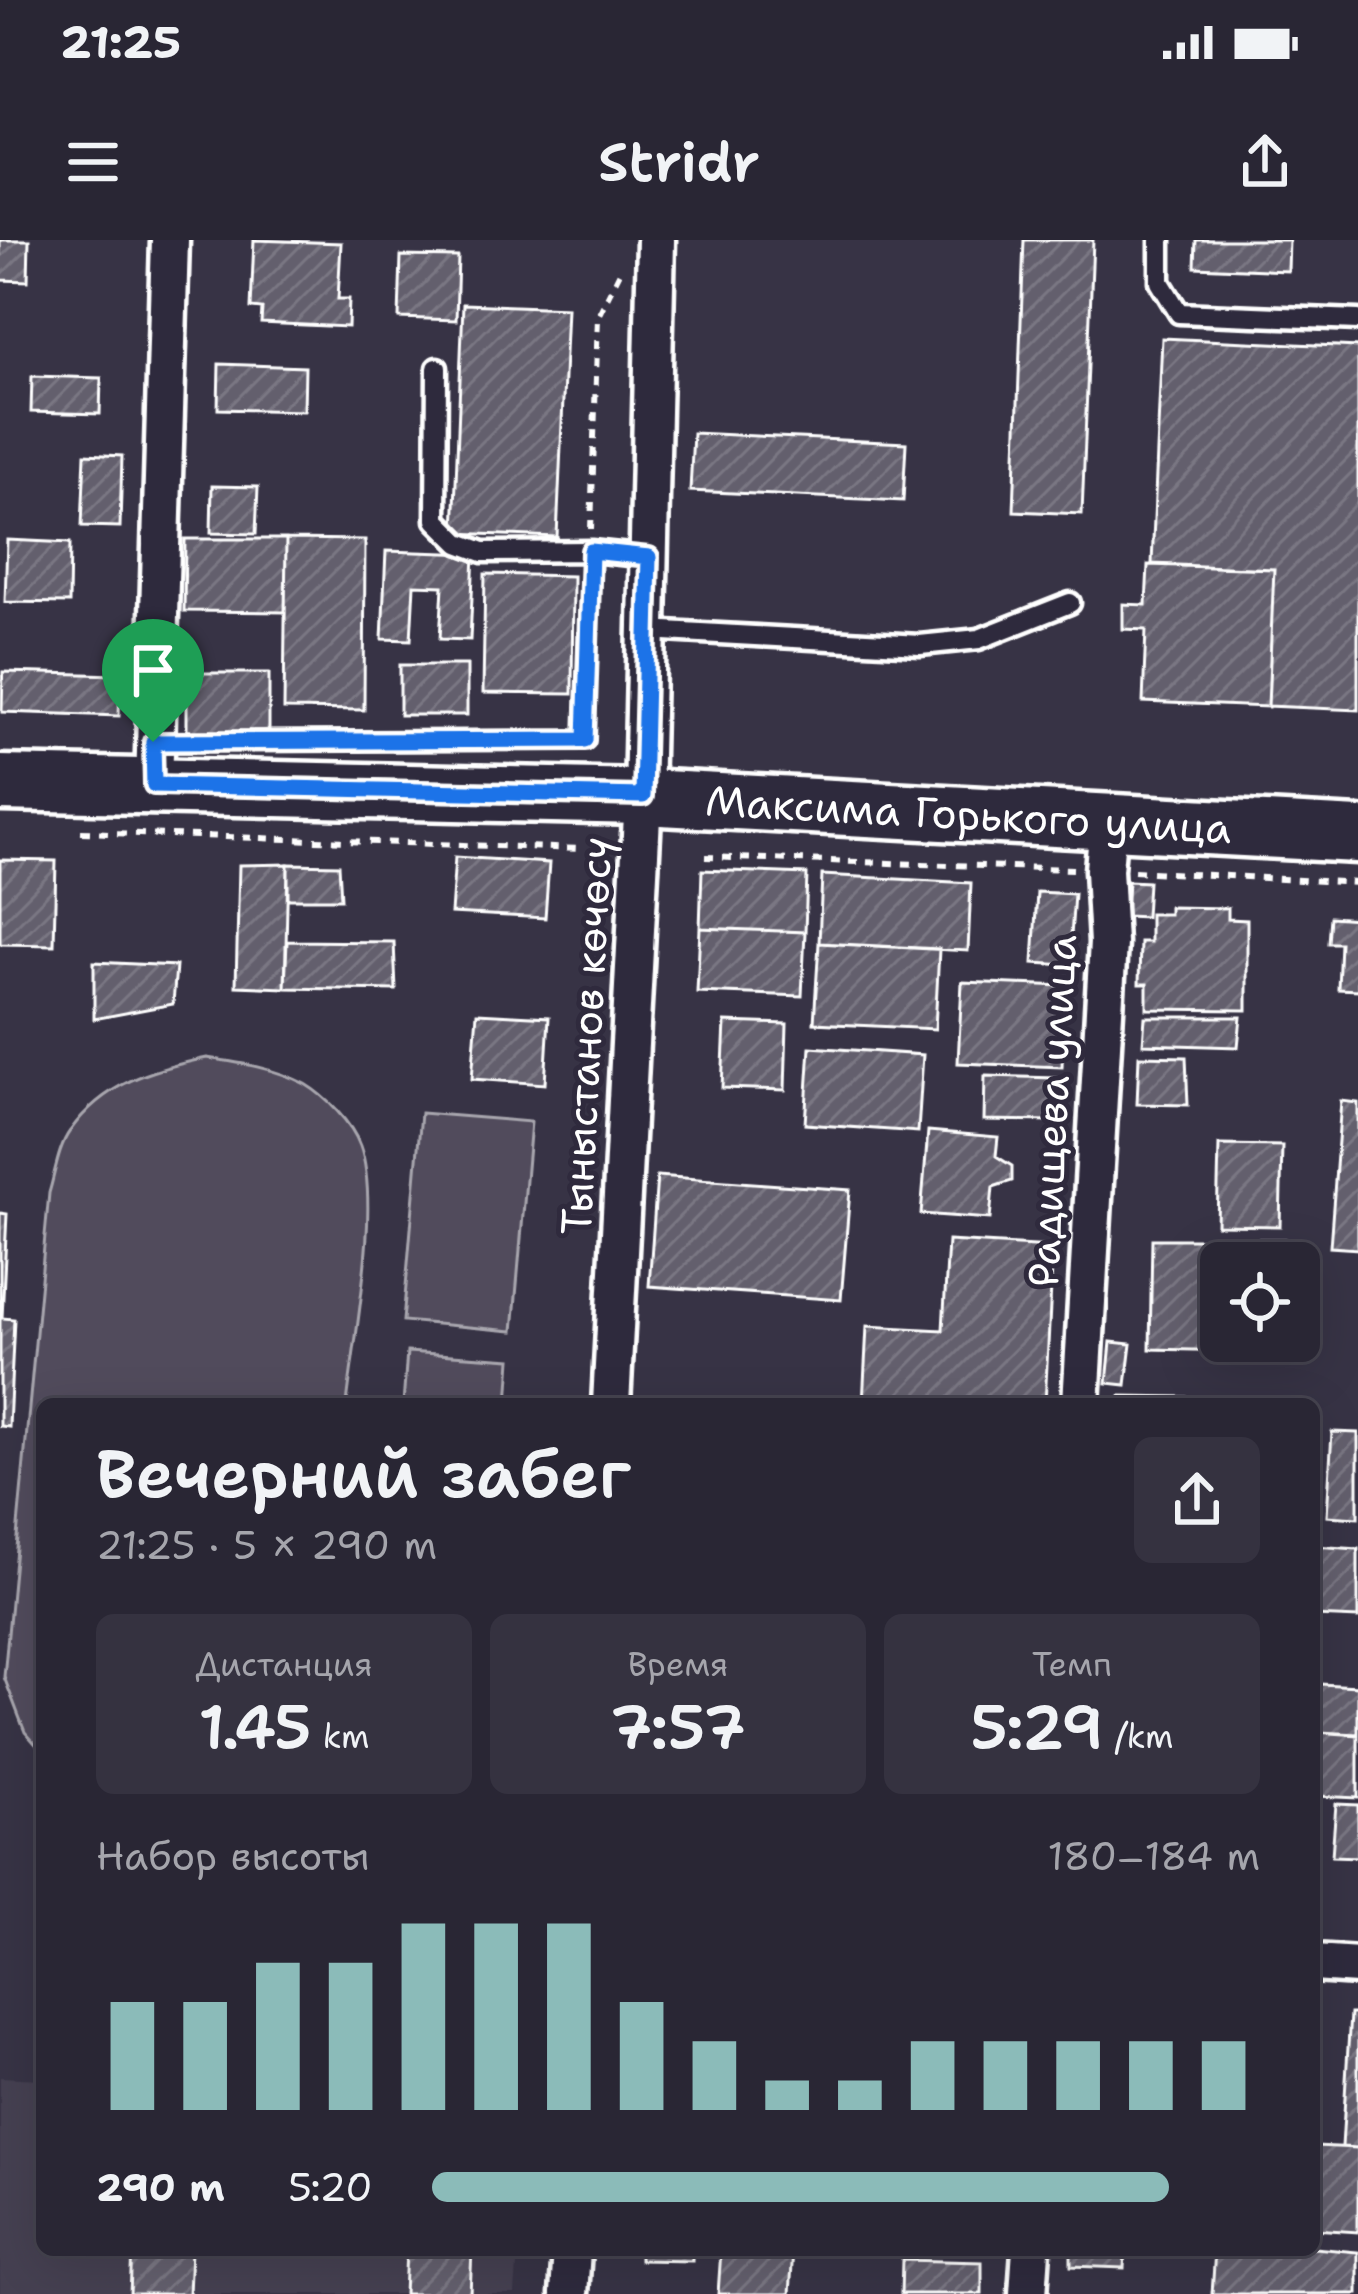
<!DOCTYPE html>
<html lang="ru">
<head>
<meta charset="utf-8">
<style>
  body { margin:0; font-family:"Shantell Sans",sans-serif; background:#353240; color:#f1f3f6; height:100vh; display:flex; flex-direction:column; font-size:45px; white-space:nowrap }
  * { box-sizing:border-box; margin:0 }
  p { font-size:39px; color:#a5a5ac }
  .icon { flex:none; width:66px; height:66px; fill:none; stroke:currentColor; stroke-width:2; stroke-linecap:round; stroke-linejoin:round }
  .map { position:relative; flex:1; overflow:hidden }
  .panel { position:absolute; left:36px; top:1158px; width:1284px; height:858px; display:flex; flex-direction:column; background:#292634; border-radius:18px; box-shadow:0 12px 48px #0002,0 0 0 3px #45434f }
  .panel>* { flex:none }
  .controls { position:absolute; left:1200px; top:1002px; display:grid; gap:24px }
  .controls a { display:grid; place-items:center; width:120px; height:120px; border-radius:18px; background:#292634; box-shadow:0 12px 48px #0002,0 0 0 3px #45434f; font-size:60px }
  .pin { position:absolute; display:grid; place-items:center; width:102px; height:102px; color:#fff; margin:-123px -51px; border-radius:50% 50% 50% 0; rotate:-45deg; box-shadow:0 0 12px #0007 }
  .pin .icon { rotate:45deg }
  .round { display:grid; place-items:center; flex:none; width:126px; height:126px; border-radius:18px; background:#353240 }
  .headline { display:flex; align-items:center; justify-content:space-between; height:204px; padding:0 60px }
  h1 { font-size:66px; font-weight:600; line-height:90px }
  .stats { display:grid; grid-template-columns:repeat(3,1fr); gap:18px; height:204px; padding:12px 60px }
  .stats div { display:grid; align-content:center; border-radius:18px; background:#353240; text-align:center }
  .stats b { font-size:60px; font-weight:600 }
  .stats small { font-size:33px; font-weight:400 }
  .stats p { font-size:33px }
  .chart { height:336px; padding:24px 60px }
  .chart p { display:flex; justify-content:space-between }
  .chart svg { width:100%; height:216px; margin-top:12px; stroke:#8bbbb9; stroke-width:6 }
  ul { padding:0 60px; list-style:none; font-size:39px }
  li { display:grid; grid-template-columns:192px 144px 1fr; align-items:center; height:90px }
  li i { height:30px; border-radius:15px; background:#8bbbb9 }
  .status { display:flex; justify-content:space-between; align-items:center; height:84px; padding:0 60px; background:#292634; direction:ltr }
  .status svg { height:33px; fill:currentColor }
  header { display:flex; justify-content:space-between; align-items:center; height:156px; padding:0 60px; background:#292634; font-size:54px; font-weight:600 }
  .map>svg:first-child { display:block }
  .built { fill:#444051 }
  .green { fill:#514c5c; stroke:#a8a6ae; stroke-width:3 }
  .building { fill:url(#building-hatch); stroke:#fff; stroke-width:3 }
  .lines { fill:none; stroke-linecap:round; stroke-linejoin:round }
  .lane-casing { stroke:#fff; stroke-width:27 }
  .street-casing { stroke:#fff; stroke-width:45 }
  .primary-casing { stroke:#fff; stroke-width:63 }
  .path { stroke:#fff; stroke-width:6; stroke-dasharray:9 9; stroke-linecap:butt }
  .lane { stroke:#2f2a3d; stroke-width:18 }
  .street { stroke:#2f2a3d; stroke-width:36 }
  .primary { stroke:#2f2a3d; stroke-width:54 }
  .route-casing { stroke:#fff; stroke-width:24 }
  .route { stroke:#1a73e8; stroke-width:15 }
  .labels { text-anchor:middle; stroke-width:10; stroke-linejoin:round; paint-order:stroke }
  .street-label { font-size:42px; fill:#fff; stroke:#2f2a3d }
</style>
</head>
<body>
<div class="status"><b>21:25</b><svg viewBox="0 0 49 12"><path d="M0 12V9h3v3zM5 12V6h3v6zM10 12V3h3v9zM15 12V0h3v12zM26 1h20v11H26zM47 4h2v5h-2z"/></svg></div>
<header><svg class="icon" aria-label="menu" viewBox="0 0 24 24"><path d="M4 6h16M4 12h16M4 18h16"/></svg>Stridr<svg class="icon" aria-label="share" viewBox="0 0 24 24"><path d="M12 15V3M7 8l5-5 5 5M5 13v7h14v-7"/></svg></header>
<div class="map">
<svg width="1358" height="2054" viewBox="0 0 1358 2054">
  <defs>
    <pattern id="building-hatch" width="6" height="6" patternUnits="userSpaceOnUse" patternTransform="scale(3)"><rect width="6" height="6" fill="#635f6d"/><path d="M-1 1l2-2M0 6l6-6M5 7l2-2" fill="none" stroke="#7a7783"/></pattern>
  </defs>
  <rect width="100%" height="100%" fill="#373345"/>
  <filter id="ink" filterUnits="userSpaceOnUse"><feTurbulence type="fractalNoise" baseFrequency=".00833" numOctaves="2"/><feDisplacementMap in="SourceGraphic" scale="24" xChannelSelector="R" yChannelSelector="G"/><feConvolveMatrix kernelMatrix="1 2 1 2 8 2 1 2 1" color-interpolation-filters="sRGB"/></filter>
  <g filter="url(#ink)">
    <path class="built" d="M0 1837 42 1839V2010H518L515 2054H0Z"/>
    <path class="green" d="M207 818C241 823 274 828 305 844 325 856 352 883 360 906 381 964 354 1099 347 1164H42V1511L25 1492 4 1437 49 953C55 934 58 907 70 891 104 843 152 829 207 818Z
      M421 873 531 882 513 1091 403 1081Z
      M407 1112 511 1119 508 1164H403Z"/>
    <path class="building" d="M0 0H29L28 41 0 40Z
      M254 0 341 3 338 59H349L348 87 261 83 262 69 251 68Z
      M1024 0H1093L1082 274 1014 271Z
      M1196 0H1289L1288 31 1195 27Z
      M401 16 458 17 456 80 399 78Z
      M463 64 567 68 557 297 454 293Z
      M1162 98 1358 107V470L1268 466 1274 329 1152 324Z
      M219 124 305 127 304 171 218 169Z
      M32 136 101 138 100 174 31 172Z
      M693 193 906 203 903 261 690 251Z
      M85 214 122 216 120 287 82 286Z
      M212 246 258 247 256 294 211 293Z
      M185 299H286L285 372 184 371Z
      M286 299 365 300 364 470 284 469Z
      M7 300 70 303 69 363 5 362Z
      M386 311 474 314 470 400 440 399 443 346 414 345 411 400 382 399Z
      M1148 325 1274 329 1268 467 1143 462 1146 390 1123 389V364L1146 365Z
      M485 334 573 336 572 454 483 453Z
      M400 425H467V475H400Z
      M3 432 120 435 119 476 2 472Z
      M187 433H269V491H187Z
      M455 617 549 623 545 678 451 673Z
      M0 620 56 621 54 705 0 704Z
      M288 624 285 748 236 746 239 625Z
      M288 624 339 625 341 659H288Z
      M702 630 807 634 805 692 700 688Z
      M822 635 971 643 968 711 819 703Z
      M1128 641 1148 642 1146 677 1126 676Z
      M1037 652 1074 654 1069 725 1033 723Z
      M1169 667 1228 668V679L1247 680V770L1147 769V744H1139L1140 702H1150V674H1169Z
      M1330 677 1358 679V750L1338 749 1340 703H1328Z
      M700 688 805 692 802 756 697 752Z
      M287 701 394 702 396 750 285 748Z
      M819 703 939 709 935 789 814 783Z
      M94 722 176 726 173 764 94 779Z
      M962 742 1065 746 1062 827 958 823Z
      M477 773 549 777 545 844 472 839Z
      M1145 777H1241L1238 807 1143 804Z
      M725 782 787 784 785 850 722 848Z
      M810 807 923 815 918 892 805 884Z
      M1139 816 1186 817 1188 865 1137 864Z
      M985 836 1056 838 1055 881 984 880Z
      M1341 861 1358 863V1009L1330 1007Z
      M928 891 998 897 996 916 1012 926V941L993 947 990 979 921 974Z
      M1219 905 1282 906 1280 986 1217 985Z
      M657 936 850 950 841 1060 649 1046Z
      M0 973 7 974 2 1078 14 1079 9 1187 0 1186Z
      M1152 999H1284L1283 1023H1221V1101H1282L1281 1112 1150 1109Z
      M948 1001 1053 1007 1045 1164H863L867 1086 943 1090Z
      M1111 1102 1131 1104 1126 1145 1107 1143Z
      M1120 1156 1186 1157V1164H1120Z
      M1332 1192 1358 1193V1278L1327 1276Z
      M1314 1306 1358 1309V1378L1314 1376Z
      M1319 1444 1358 1446V1495L1317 1492Z
      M1319 1492 1358 1494V1558L1316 1556Z
      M1336 1564 1358 1565V1617L1332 1616Z
      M1350 1774H1358V1908L1342 1907Z
      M1314 1906 1358 1908V1992L1314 1989Z
      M1314 2008 1358 2012V2054H1212L1215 2010Z
      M132 2010H191L189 2054H130Z
      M406 2010H472L470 2054H404Z
      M640 2010H692V2021L640 2020Z
      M721 2010H793L790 2054H718Z
      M1071 2010H1125L1124 2028 1071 2026Z
      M902 2020 982 2022V2054H901Z"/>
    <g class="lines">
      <defs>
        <path id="lane" d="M1160 0V42L1179 73 1358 80
          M437 128 436 280 459 303 483 312 591 311 649 317
          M647 390 920 405 979 399 1070 363"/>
        <path id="street" d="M154 545 170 0
          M611 1164 643 557 656 0
          M1081 1164 1108 703 1104 630 1108 582
          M1314 1723 1358 1726
          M569 2054 572 2010
          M1028 2054 1031 2010"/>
        <g id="primary">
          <path id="s1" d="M0 543 643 557 1358 595"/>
        </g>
      </defs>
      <use href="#lane" class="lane-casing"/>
      <use href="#street" class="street-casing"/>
      <use href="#primary" class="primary-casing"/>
      <path class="path" d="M591 289 598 76 620 32
        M250 501 585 500 590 332
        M81 592 582 609
        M705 617 1073 629
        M1134 631 1358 643"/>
      <use href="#lane" class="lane"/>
      <use href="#street" class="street"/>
      <use href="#primary" class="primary"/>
    </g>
  </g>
  <g class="lines" filter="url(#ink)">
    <defs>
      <path id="route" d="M591 311 649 317 643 556 154 545 153 502 585 500Z"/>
    </defs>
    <use href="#route" class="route-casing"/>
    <use href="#route" class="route"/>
  </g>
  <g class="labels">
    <g class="street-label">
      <text dy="15" stroke="none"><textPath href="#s1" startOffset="969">Максима Горького улица</textPath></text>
      <text transform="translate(586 796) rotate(-87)" y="15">Тыныстанов көчөсү</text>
      <text transform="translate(1052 871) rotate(-87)" y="15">Радищева улица</text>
    </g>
  </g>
</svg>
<div class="controls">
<a><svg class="icon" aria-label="locate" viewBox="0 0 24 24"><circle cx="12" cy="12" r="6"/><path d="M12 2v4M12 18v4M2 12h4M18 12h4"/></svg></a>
</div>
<div class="pin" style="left:153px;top:502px;background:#1e9e55"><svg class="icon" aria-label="arrive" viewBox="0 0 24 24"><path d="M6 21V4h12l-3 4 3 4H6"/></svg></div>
<section class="panel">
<div class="headline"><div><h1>Вечерний забег</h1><p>21:25 · 5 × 290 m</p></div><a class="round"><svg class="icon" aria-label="share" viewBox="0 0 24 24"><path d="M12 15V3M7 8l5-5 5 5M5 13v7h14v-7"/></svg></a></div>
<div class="stats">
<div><p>Дистанция</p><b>1.45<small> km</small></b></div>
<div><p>Время</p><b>7:57</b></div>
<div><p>Темп</p><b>5:29<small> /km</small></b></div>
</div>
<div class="chart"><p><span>Набор высоты</span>180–184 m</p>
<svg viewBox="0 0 160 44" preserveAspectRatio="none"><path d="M5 44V22M15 44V22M25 44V14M35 44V14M45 44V6M55 44V6M65 44V6M75 44V22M85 44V30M95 44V38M105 44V38M115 44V30M125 44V30M135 44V30M145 44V30M155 44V30"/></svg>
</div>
<ul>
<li><b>290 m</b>5:20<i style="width:89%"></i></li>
</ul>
</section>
</div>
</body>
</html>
